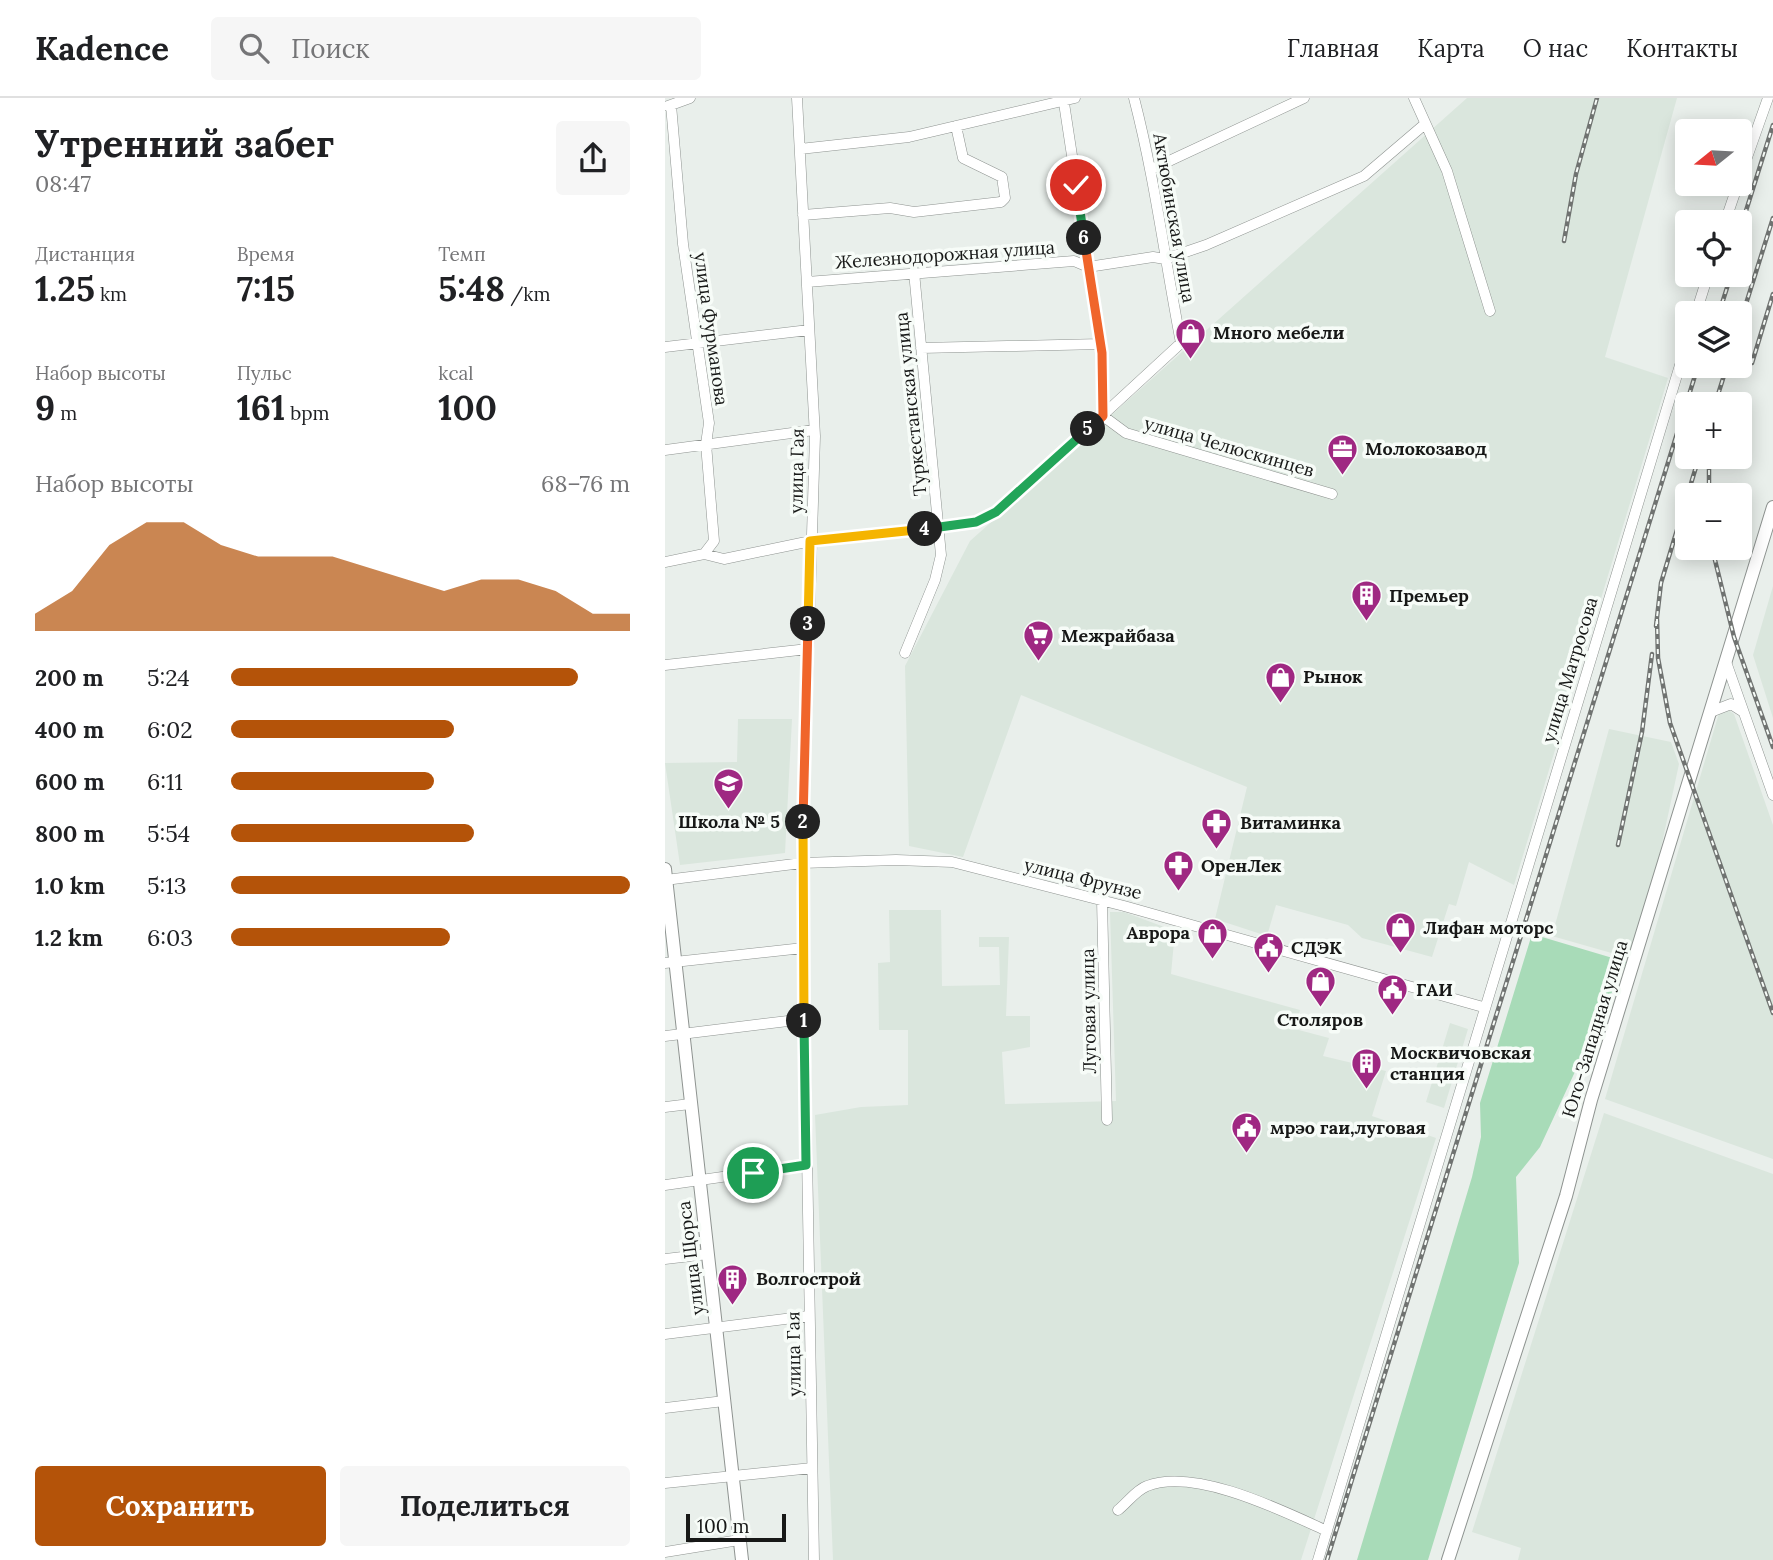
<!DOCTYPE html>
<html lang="ru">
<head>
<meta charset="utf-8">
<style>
  body { margin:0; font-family:Lora,serif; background:#f6f6f6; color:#202124; height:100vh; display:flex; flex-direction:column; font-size:26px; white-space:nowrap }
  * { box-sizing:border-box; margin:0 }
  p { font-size:23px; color:#757577 }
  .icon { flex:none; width:38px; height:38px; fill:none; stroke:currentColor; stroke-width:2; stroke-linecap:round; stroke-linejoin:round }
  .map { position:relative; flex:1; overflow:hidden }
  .side { display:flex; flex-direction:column; background:#fff; width:665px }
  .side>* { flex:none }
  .needle { width:46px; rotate:252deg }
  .controls { position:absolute; left:1010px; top:21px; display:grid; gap:14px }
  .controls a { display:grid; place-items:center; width:77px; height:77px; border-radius:7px; background:#fff; box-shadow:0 4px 18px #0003; font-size:35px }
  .scale { position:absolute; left:21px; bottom:18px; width:100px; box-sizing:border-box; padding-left:7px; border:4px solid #171817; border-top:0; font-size:19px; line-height:24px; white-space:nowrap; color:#171817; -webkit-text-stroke:5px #f7fcf8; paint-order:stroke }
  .pin { position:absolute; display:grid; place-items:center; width:60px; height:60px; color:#fff; margin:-30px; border:4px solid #fff; border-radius:50%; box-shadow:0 2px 7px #0007 }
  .km { position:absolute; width:35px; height:35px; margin:-18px; border-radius:50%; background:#222; color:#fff; font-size:19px; line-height:35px; text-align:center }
  .round { display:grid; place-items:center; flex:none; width:74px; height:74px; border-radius:7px; background:#f6f6f6 }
  .head { display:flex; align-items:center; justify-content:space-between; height:119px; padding:0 35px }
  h1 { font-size:38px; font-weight:700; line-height:52px }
  .metrics { display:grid; grid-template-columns:repeat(3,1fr); gap:10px; height:119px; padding:7px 35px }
  .metrics div { display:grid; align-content:center }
  .metrics b { font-size:35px; font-weight:700 }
  .metrics small { font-size:19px; font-weight:400 }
  .metrics p { font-size:19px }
  .chart { height:196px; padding:14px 35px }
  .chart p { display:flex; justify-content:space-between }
  .chart svg { width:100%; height:126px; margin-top:7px; fill:#b45309; opacity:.7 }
  .primary-button { display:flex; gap:14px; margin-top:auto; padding:14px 35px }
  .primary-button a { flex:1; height:80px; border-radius:7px; background:#b45309; color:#fff; font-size:28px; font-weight:700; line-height:80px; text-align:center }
  .primary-button a+a { background:#f6f6f6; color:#202124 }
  ul { padding:0 35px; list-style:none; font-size:23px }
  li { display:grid; grid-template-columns:112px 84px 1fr; align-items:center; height:52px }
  li i { height:18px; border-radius:9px; background:#b45309 }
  header { display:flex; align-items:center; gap:42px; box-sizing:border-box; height:98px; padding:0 35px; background:#fff; border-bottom:2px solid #e0e0e0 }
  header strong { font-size:33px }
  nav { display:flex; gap:38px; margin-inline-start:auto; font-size:24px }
  .search { width:490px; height:63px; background:#f6f6f6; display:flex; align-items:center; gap:18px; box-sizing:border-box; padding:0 24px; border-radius:7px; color:#757577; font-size:26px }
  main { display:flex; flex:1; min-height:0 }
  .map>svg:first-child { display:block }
  .built { fill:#dae6dd }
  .green { fill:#a8dbb8 }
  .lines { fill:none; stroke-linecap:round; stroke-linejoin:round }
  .minor-casing { stroke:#8e9390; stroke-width:11 }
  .major-casing { stroke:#8e9390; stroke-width:14 }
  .minor { stroke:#fff; stroke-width:10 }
  .major { stroke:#fff; stroke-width:12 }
  .rail-casing { stroke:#707371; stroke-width:4.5 }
  .rail { stroke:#f7fcf8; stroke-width:2; stroke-dasharray:5; stroke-linecap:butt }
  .split-1-casing { stroke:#fff; stroke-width:14 }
  .split-2-casing { stroke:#fff; stroke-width:14 }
  .split-3-casing { stroke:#fff; stroke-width:14 }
  .split-4-casing { stroke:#fff; stroke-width:14 }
  .split-5-casing { stroke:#fff; stroke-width:14 }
  .split-6-casing { stroke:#fff; stroke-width:14 }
  .split-7-casing { stroke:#fff; stroke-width:14 }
  .split-1 { stroke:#22a559; stroke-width:9 }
  .split-2 { stroke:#f5b400; stroke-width:9 }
  .split-3 { stroke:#f0652b; stroke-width:9 }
  .split-4 { stroke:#f5b400; stroke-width:9 }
  .split-5 { stroke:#22a559; stroke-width:9 }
  .split-6 { stroke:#f0652b; stroke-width:9 }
  .split-7 { stroke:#22a559; stroke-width:9 }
  .labels { text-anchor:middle; stroke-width:7; stroke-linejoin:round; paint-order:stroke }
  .street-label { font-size:18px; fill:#171817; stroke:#f7fcf8 }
  .poi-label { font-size:18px; font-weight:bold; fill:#171817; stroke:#f7fcf8; text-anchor:start }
</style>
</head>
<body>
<header>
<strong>Kadence</strong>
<div class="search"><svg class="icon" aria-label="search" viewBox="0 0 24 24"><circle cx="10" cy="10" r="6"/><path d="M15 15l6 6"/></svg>Поиск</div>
<nav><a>Главная</a><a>Карта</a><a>О нас</a><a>Контакты</a></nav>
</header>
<main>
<section class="side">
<div class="head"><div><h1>Утренний забег</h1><p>08:47</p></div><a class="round"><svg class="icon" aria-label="share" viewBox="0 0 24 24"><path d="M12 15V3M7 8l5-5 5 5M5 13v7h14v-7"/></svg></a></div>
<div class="metrics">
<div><p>Дистанция</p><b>1.25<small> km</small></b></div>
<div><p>Время</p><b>7:15</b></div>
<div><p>Темп</p><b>5:48<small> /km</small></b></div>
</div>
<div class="metrics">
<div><p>Набор высоты</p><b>9<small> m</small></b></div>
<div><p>Пульс</p><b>161<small> bpm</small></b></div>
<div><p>kcal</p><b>100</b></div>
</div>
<div class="chart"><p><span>Набор высоты</span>68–76 m</p>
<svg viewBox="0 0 160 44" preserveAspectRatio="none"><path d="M0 44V38L10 30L20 14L30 6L40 6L50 14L60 18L70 18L80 18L90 22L100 26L110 30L120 26L130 26L140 30L150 38L160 38V44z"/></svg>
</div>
<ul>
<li><b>200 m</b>5:24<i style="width:87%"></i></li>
<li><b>400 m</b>6:02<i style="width:56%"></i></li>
<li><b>600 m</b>6:11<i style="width:51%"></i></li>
<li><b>800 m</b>5:54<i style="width:61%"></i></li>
<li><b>1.0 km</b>5:13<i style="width:100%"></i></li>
<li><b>1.2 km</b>6:03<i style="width:55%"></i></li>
</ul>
<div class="primary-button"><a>Сохранить</a><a>Поделиться</a></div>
</section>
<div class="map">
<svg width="1108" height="1462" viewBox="0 0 1108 1462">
  <rect width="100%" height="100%" fill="#e9efeb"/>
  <path class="built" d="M802 0H1012L940 259 1003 280 849 787 804 764 791 808 784 806 767 859 697 840 683 827 611 807 602 838 550 821 582 689 356 597 298 759 244 748 240 568 305 443Z
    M1108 488V620L1088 557Z
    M1061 610 1069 616 1108 727V1061L940 1001 1054 615Z
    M73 621H127L120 755 15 767 0 665 72 664Z
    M944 631 1006 644 1014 666 993 764 964 860 887 838Z
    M224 812H276L277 888 335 887 334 849H314V839H344L341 918H365V949L337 954 340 1006 451 1003 445 814H459L510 833 506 876 635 912 630 931 664 940 658 958 721 973 707 1018 771 1040 636 1462H168L150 1017 196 1009 243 1007V932H214L213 865 225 864Z
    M785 925 803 931 779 1010 761 1004Z
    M939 1015 1108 1076V1462H853L856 1450 807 1434Z"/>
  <path class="green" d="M867 836 961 864 875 1049 851 1079 854 1165 763 1462H692L807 1079 816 1039 815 1005Z"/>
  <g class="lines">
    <defs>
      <path id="minor" d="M132 0 150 338 137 765 149 1462
        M749 0 782 73 825 213
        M399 5 437 255 438 318 461 335 667 396
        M6 7 18 146 44 325 41 346 49 443 39 456
        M3 8 25 0
        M135 51 244 39 410 0
        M487 71 639 0
        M1074 82 1103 0
        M138 117 225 110 249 114 336 104 340 100 337 79 298 60 291 28
        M1060 124 1073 86
        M142 184 409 163 423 169 488 159 500 161 541 147 699 78 760 26
        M1031 215 1043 177
        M0 249 144 232
        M256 250 436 246
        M0 352 149 332
        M0 464 39 456 59 461 146 443 311 424 331 414 351 397 516 245C500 163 490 81 469 0
        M240 555 270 482 276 457 249 174
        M1061 564 1108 697
        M0 567 143 551
        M1048 613 1066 606 1077 613
        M0 782 137 765 231 762 287 764 459 808 818 909
        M437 802 442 1022
        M0 865 138 850
        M0 938 139 921
        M0 1009 25 1006
        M0 1087 141 1067
        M0 1161 43 1156
        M0 1236 144 1218
        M0 1310 59 1303
        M0 1385 147 1370
        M453 1412C462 1405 471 1392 482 1388 530 1369 618 1413 662 1433
        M0 1454 74 1442
        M653 1462 1022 244"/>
      <path id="major" d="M0 771 77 1462
        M783 1462 901 1098 926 1002 1108 409"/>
    </defs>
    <use href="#minor" class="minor-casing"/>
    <use href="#major" class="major-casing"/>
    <use href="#minor" class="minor"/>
    <use href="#major" class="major"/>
    <defs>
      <path id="rail" d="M1074 135 1108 27
        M899 143 911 76 932 0
        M1054 215 1066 177
        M1074 228 1108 120
        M1087 265 1108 196
        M1050 306 1062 268
        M1044 397V359
        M1047 450 1069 539 1108 649
        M992 521 993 560 1005 625 1108 915
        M991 528 996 485 1034 359
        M953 747 977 634 987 556
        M662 1462 1033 268"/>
    </defs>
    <use href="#rail" class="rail-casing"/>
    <use href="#rail" class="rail"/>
  </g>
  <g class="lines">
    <defs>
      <path id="split-1" d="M88 1075 141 1067 139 923"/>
      <path id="split-2" d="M138 724 139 923"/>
      <path id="split-3" d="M138 724 143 526"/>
      <path id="split-4" d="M143 526 145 443 260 431"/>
      <path id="split-5" d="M260 431 311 424 331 414 423 331"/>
      <path id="split-6" d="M419 140 437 255 438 318 423 331"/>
      <path id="split-7" d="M411 87 419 140"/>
    </defs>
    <use href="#split-1" class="split-1-casing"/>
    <use href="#split-2" class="split-2-casing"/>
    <use href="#split-3" class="split-3-casing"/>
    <use href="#split-4" class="split-4-casing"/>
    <use href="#split-5" class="split-5-casing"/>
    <use href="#split-6" class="split-6-casing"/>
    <use href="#split-7" class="split-7-casing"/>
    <use href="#split-1" class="split-1"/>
    <use href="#split-2" class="split-2"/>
    <use href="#split-3" class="split-3"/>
    <use href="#split-4" class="split-4"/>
    <use href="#split-5" class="split-5"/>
    <use href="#split-6" class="split-6"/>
    <use href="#split-7" class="split-7"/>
  </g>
  <defs>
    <symbol id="shop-pin" viewBox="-11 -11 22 30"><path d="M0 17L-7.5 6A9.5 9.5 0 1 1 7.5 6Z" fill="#9f2882" stroke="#f7fcf8"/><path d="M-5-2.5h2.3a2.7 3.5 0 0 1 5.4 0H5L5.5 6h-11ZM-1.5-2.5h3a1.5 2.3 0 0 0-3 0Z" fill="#fff"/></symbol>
    <symbol id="office-pin" viewBox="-11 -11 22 30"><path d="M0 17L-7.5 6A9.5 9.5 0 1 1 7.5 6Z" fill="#9f2882" stroke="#f7fcf8"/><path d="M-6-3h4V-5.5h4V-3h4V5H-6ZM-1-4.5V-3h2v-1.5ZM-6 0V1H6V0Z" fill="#fff"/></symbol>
    <symbol id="building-pin" viewBox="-11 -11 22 30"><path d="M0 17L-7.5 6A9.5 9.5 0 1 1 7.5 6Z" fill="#9f2882" stroke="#f7fcf8"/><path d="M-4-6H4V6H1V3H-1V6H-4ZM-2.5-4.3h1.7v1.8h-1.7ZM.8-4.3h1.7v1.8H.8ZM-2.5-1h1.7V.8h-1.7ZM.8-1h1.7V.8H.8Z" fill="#fff"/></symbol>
    <symbol id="supermarket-pin" viewBox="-11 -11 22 30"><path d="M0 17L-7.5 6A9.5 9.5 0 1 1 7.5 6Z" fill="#9f2882" stroke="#f7fcf8"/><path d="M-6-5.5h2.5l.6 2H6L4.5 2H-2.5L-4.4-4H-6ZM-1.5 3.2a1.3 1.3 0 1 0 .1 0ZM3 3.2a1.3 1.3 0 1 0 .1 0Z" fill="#fff"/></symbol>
    <symbol id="school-pin" viewBox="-11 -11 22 30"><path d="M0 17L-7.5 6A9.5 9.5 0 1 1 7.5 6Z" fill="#9f2882" stroke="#f7fcf8"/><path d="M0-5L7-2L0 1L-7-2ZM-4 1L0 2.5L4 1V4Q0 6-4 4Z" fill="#fff"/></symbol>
    <symbol id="pharmacy-pin" viewBox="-11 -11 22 30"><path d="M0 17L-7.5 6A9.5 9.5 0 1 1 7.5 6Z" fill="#9f2882" stroke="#f7fcf8"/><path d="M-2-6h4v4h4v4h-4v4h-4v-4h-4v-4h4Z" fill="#fff"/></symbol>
    <symbol id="civic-pin" viewBox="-11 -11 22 30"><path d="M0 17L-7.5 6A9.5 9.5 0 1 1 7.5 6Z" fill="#9f2882" stroke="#f7fcf8"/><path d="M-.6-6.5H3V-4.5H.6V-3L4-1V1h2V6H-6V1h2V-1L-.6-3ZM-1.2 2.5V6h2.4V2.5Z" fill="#fff"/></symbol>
  </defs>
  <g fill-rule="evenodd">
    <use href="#shop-pin" x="508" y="218" width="35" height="47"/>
    <use href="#office-pin" x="660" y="334" width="35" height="47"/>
    <use href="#building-pin" x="684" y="480" width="35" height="47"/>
    <use href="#supermarket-pin" x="356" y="520" width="35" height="47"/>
    <use href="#shop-pin" x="598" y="562" width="35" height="47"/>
    <use href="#school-pin" x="46" y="668" width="35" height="47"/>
    <use href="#pharmacy-pin" x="534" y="708" width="35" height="47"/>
    <use href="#pharmacy-pin" x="496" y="750" width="35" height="47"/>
    <use href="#shop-pin" x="718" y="812" width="35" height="47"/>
    <use href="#shop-pin" x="530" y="818" width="35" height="47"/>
    <use href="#civic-pin" x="586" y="832" width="35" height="47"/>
    <use href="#shop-pin" x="638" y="866" width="35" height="47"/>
    <use href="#civic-pin" x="710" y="874" width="35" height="47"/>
    <use href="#building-pin" x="684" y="948" width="35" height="47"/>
    <use href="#civic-pin" x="564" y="1012" width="35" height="47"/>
    <use href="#building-pin" x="50" y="1164" width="35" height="47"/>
  </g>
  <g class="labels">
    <g class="street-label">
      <text transform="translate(509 120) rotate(80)" y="6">Актюбинская улица</text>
      <text transform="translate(280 157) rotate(-4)" y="6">Железнодорожная улица</text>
      <text transform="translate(46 231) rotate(82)" y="6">улица Фурманова</text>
      <text transform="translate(246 306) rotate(-96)" y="6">Туркестанская улица</text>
      <text transform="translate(564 349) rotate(16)" y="6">улица Челюскинцев</text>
      <text transform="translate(132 373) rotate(-89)" y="6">улица Гая</text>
      <text transform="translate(905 572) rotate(-73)" y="6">улица Матросова</text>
      <text transform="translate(418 781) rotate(14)" y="6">улица Фрунзе</text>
      <text transform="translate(424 913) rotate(-91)" y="6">Луговая улица</text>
      <text transform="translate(930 931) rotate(-73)" y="6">Юго-Западная улица</text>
      <text transform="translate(26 1160) rotate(-97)" y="6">улица Щорса</text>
      <text transform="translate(129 1256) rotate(-91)" y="6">улица Гая</text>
    </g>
    <g class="poi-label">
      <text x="548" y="241">Много мебели</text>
      <text x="700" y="357">Молокозавод</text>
      <text x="724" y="504">Премьер</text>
      <text x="396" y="544">Межрайбаза</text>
      <text x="638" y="585">Рынок</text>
      <text x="64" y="730" text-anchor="middle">Школа № 5</text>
      <text x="575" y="731">Витаминка</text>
      <text x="536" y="774">ОренЛек</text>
      <text x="758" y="836">Лифан моторс</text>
      <text x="525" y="841" text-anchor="end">Аврора</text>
      <text x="626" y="856">СДЭК</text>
      <text x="751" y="898">ГАИ</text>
      <text x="655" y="928" text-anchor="middle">Столяров</text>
      <text x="725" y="961">Москвичовская<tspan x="725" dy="21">станция</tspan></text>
      <text x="605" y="1036">мрэо гаи,луговая</text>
      <text x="91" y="1187">Волгострой</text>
    </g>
  </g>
</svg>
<div class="controls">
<a><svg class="needle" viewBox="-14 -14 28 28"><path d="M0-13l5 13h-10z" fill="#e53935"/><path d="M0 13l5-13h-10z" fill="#757577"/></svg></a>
<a><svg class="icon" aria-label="locate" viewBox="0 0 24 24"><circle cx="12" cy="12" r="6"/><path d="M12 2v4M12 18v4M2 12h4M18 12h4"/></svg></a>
<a><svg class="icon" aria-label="layers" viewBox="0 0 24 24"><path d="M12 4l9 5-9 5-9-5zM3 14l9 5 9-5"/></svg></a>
<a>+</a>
<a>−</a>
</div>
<div class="scale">100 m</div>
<div class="pin" style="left:88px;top:1075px;background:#1e9e55"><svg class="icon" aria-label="arrive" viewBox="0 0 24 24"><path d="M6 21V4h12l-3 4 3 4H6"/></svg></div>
<div class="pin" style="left:411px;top:87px;background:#d93025"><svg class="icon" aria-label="check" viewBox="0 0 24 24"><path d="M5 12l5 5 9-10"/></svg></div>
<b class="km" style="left:139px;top:923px">1</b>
<b class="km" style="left:138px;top:724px">2</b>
<b class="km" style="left:143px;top:526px">3</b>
<b class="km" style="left:260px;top:431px">4</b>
<b class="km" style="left:423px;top:331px">5</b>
<b class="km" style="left:419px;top:140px">6</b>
</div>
</main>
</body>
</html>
